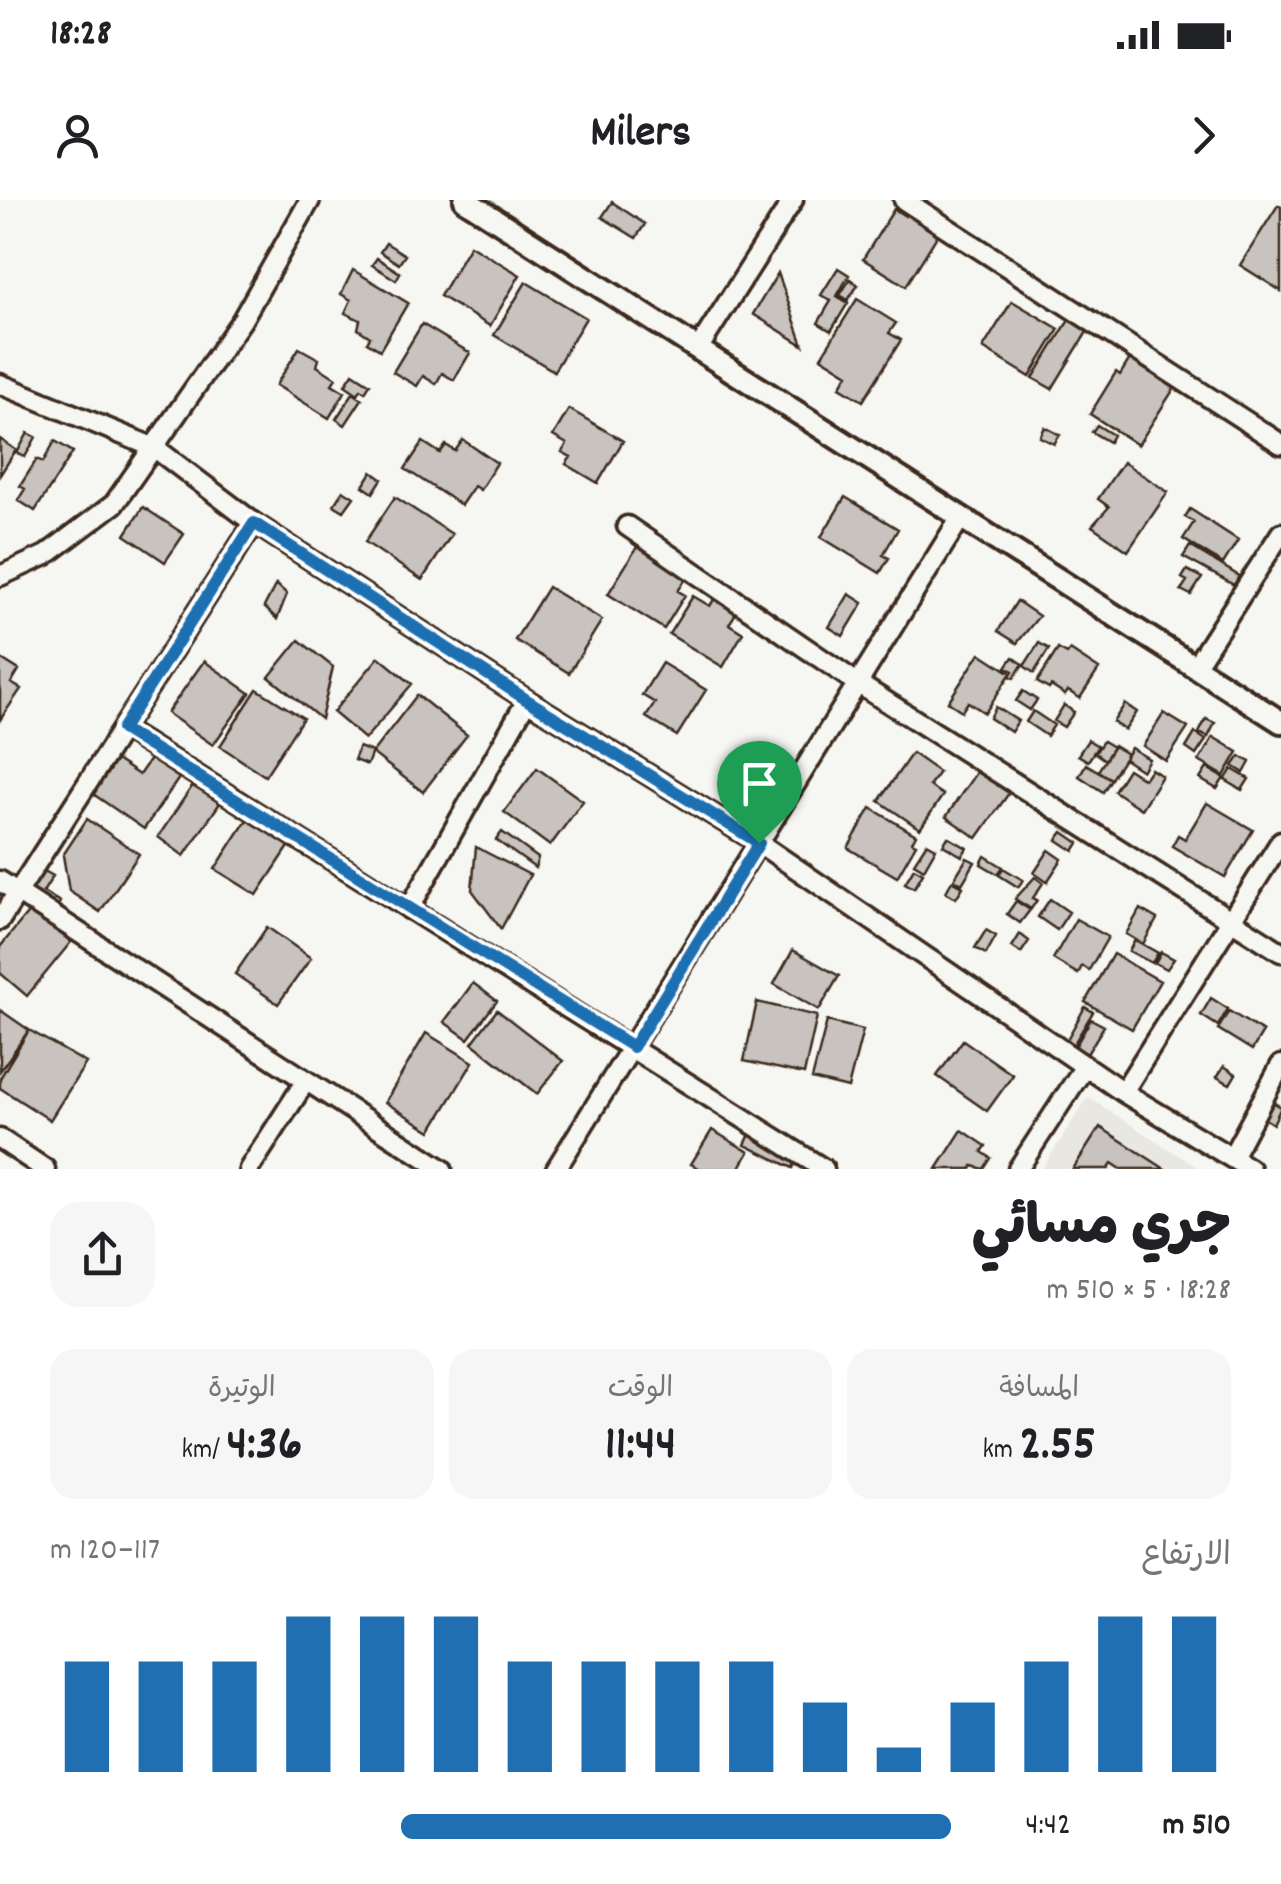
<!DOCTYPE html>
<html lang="ar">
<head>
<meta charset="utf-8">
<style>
  body { margin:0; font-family:Dekko,"Playpen Sans Arabic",sans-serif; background:#f6f6f6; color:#202124; direction:rtl; height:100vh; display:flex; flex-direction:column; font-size:38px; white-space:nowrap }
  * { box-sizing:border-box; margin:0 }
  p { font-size:32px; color:#757577 }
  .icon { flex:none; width:55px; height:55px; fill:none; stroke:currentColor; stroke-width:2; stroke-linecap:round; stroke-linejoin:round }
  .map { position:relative; height:969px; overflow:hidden; direction:ltr }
  .details { display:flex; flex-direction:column; background:#fff; flex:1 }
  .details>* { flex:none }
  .pin { position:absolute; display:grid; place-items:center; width:85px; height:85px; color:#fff; margin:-102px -42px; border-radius:50% 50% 50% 0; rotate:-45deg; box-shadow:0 0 10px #0007 }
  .pin .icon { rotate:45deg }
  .round { display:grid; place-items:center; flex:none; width:105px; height:105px; border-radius:30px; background:#f6f6f6 }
  .summary { display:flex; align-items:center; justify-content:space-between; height:170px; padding:0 50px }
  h1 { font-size:55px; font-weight:800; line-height:75px }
  .metrics { display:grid; grid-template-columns:repeat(3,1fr); gap:15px; height:170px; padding:10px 50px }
  .metrics div { display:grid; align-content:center; border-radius:25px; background:#f6f6f6; text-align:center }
  .metrics b { font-size:50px; font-weight:800 }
  .metrics small { font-size:28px; font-weight:400 }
  .metrics p { font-size:28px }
  .chart { height:280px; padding:20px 50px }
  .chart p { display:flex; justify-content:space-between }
  .chart svg { width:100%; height:180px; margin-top:10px; stroke:#1f6fb2; stroke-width:6 }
  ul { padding:0 50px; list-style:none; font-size:32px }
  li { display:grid; grid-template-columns:160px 120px 1fr; align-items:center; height:75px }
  li i { height:25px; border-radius:12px; background:#1f6fb2 }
  .status { display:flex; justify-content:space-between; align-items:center; height:70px; padding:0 50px; background:#fff; direction:ltr }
  .status svg { height:28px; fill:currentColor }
  header { display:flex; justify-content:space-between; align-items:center; height:130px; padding:0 50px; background:#fff; font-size:45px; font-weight:800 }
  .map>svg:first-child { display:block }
  .built { fill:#e8e7e2 }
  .building { fill:#c8c3be; stroke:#3b2a1e; stroke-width:2.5 }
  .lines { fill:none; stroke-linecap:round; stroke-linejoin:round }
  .minor-casing { stroke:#3b2a1e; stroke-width:25 }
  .tertiary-casing { stroke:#3b2a1e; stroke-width:28 }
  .minor { stroke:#f6f6f2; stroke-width:18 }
  .tertiary { stroke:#f6f6f2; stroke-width:20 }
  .route-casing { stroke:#fff; stroke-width:20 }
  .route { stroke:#1f6fb2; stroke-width:12 }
</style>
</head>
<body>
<div class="status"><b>18:28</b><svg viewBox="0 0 49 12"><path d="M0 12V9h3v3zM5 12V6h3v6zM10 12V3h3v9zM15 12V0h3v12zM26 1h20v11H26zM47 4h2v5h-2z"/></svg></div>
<header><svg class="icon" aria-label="forward" viewBox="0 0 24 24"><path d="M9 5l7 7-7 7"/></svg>Milers<svg class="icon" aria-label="person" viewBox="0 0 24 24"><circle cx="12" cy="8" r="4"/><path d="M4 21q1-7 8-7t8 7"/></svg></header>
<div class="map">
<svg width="1281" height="969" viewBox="0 0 1281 969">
  <rect width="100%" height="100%" fill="#f6f6f2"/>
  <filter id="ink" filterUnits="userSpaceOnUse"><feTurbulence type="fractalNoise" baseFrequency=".01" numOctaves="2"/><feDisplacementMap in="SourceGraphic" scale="20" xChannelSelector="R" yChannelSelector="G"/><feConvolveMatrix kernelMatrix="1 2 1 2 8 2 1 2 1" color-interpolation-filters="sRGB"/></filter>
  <g filter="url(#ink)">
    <path class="built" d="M1088 897 1200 969H1042Z"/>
    <path class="building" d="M612 2 645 24 636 38 602 17Z
      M1278 5 1281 7V91L1240 65Z
      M909 8 942 28 906 86 863 59 894 9 905 16Z
      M386 43 405 55 399 64 380 52Z
      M470 45 520 75 490 126 440 96Z
      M377 58 400 73 396 80 372 65Z
      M838 68 849 75 837 96 848 103 831 131 818 123 831 101 821 95Z
      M353 70 408 103 380 150 367 142 370 137 358 129 360 120 345 113 351 100 341 94Z
      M778 73 803 145 753 114Z
      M850 79 858 85 848 100 840 95Z
      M526 82 586 118 554 171 494 135Z
      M857 99 896 123 889 133 901 140 863 201 840 187 848 174 821 157Z
      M1012 101 1059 129 1030 177 983 148Z
      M1072 115 1090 127 1052 189 1033 178Z
      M422 124 470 153 454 180 442 173 436 184 423 176 417 186 393 172Z
      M299 148 319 159 317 166 336 178 332 184 345 192 329 218 276 185Z
      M1134 152 1179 181 1138 245 1090 214 1116 172 1120 175Z
      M353 173 370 184 365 192 361 189 358 194 345 185Z
      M353 193 362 199 345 225 336 219Z
      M569 209 623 241 598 283 566 264 571 257 562 252 567 244 553 236Z
      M1097 225 1113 235 1109 242 1092 232Z
      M1045 227 1060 235 1054 244 1040 237Z
      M28 233 36 237 25 257 17 253Z
      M0 239 16 250 0 275Z
      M463 240 497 263 480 290 474 286 461 305 405 269 423 242 440 253 446 245 455 251Z
      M55 241 73 252 35 311 18 300 25 289 20 286 37 259 43 262Z
      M1123 262 1168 292 1128 351 1092 326 1109 307 1098 299Z
      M372 272 382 279 373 293 363 286Z
      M343 290 354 297 344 311 334 305Z
      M395 297 452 334 422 380 365 342Z
      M845 297 898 329 883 355 889 358 880 373 821 337Z
      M143 307 184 334 165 362 125 335Z
      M1190 309 1238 340 1223 364 1183 339 1194 322 1185 317Z
      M1190 346 1239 376 1234 385 1183 357Z
      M637 347 687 377 678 391 685 395 664 429 608 394Z
      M1187 370 1202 378 1191 395 1181 390 1187 381 1182 378Z
      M276 384 287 394 277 419 264 407Z
      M548 387 602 420 569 473 515 440Z
      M849 394 863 403 843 436 829 427Z
      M693 396 710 406 716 396 738 410 729 424 743 433 723 467 669 434Z
      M1017 401 1039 416 1017 443 998 431Z
      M299 440 333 467 321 519 269 477Z
      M1039 443 1049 449 1034 473 1024 466Z
      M1058 449 1067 454 1070 450 1099 469 1080 498 1068 491 1065 495 1051 486 1049 489 1037 482Z
      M980 453 1011 473 985 513 968 502 962 511 948 502Z
      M379 457 412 484 365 539 333 512Z
      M1013 457 1023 464 1014 478 1010 476 1013 471 1006 467Z
      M0 458 19 470 11 483 21 489 0 520Z
      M204 461 250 493 213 545 167 513Z
      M662 463 706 490 677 536 646 517 655 503 642 495Z
      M257 489 303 518 265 576 220 546Z
      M1023 491 1037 500 1030 510 1016 501Z
      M417 495 467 535 423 592 372 553Z
      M1125 504 1137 512 1125 530 1113 522Z
      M1064 505 1074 512 1064 527 1054 521Z
      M996 507 1018 521 1011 532 990 518Z
      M1033 511 1054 525 1047 536 1026 522Z
      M1164 513 1188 528 1166 561 1143 546Z
      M1206 519 1215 523 1208 537 1199 533Z
      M1195 533 1206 540 1196 555 1186 548Z
      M1213 537 1238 552 1224 576 1199 561Z
      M1088 540 1098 546 1088 561 1078 555Z
      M1103 541 1113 547 1105 560 1095 553Z
      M1114 546 1127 554 1111 579 1098 571Z
      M359 547 372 552 367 565 354 560Z
      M1131 548 1149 559 1142 571 1124 559Z
      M912 553 939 572 929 586 943 595 920 629 879 601Z
      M1240 556 1250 562 1244 573 1233 566Z
      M150 559 179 578 144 629 93 594 116 560 139 575Z
      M1086 564 1111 579 1103 592 1079 576Z
      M537 568 583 601 550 646 504 612Z
      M1207 568 1224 578 1217 589 1200 579Z
      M1128 569 1144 579 1151 569 1162 576 1141 609 1114 591Z
      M1232 569 1249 579 1242 590 1225 580Z
      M977 571 1009 593 977 638 946 617Z
      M197 579 224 597 184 656 158 637Z
      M1207 603 1253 630 1225 677 1172 646 1178 635 1185 639Z
      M871 608 916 635 912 642 916 644 897 677 848 648Z
      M248 618 290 645 257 695 215 669Z
      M87 619 139 654 100 712 69 691 63 655Z
      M502 632 538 658 535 668 496 640Z
      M1063 632 1079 643 1074 651 1057 640Z
      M948 637 967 648 962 656 943 645Z
      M927 643 936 648 924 669 914 663Z
      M476 647 530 675 501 729 472 690Z
      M1049 650 1062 659 1047 682 1034 673Z
      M985 656 1003 667 998 674 981 664Z
      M967 658 975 662 962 684 954 679Z
      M37 667 53 676 43 692 60 702 57 707 25 687Z
      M914 668 923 673 914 688 905 683Z
      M1003 668 1023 680 1018 687 999 675Z
      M1035 677 1043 683 1033 698 1037 700 1031 709 1015 699Z
      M952 681 963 687 956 698 946 692Z
      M1050 699 1069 712 1057 730 1038 717Z
      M1016 701 1030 710 1020 723 1007 714Z
      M31 709 71 742 27 796 0 773V747Z
      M1140 709 1157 719 1143 744 1126 734Z
      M1076 719 1108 737 1089 770 1082 766 1078 774 1053 759Z
      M267 727 311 758 278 804 235 774Z
      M986 730 996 736 986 754 975 748Z
      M1020 734 1029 741 1021 753 1012 747Z
      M1135 740 1158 753 1152 763 1129 751Z
      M793 750 839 776 819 810 774 784Z
      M1161 752 1174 759 1167 769 1155 763Z
      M1113 754 1160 781 1132 829 1085 802Z
      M473 783 497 801 468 839 444 822Z
      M1211 798 1228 809 1218 826 1201 815Z
      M757 802 817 816 804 874 744 861Z
      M1085 807 1093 812 1072 847 1065 843Z
      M0 810 29 830 0 871Z
      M497 810 563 861 537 894 472 843Z
      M1229 811 1263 832 1252 850 1218 829Z
      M1091 819 1104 826 1087 854 1075 847Z
      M827 821 863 830 848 888 812 879Z
      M29 830 86 863 50 920 0 888V878Z
      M426 833 473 862 431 931 385 902Z
      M963 840 1013 875 987 911 937 876Z
      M1224 866 1236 874 1230 884 1217 877Z
      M1269 900 1281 907 1273 924 1259 915Z
      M1100 927 1165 969H1121L1112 963 1109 969H1073Z
      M712 930 749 952 739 969H700L691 964Z
      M962 930 986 946 982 952 991 958 984 969 973 966 971 969H937Z
      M751 932 799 955 793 968 745 945Z"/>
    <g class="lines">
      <defs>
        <path id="minor" d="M904 0 1281 244
          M698 149 793 0
          M0 184 155 248 254 323 527 500 759 643 1123 892 1250 969
          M627 326 857 483 1281 752
          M0 376 46 355 114 304 242 120 310 0
          M1195 467 1281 333
          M123 529 824 969
          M0 681 442 969
          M409 709 527 500
          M0 720 254 323
          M1123 892 1281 641
          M0 939 45 969
          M1232 957 1281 865
          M249 969 305 882
          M556 969 961 317
          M1018 969 1085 866"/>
        <path id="tertiary" d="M465 0 1281 522"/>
      </defs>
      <use href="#minor" class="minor-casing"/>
      <use href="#tertiary" class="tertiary-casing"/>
      <use href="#minor" class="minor"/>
      <use href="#tertiary" class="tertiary"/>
    </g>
  </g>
  <g class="lines" filter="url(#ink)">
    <defs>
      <path id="route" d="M254 323 527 500 759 643 633 847 122 529Z"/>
    </defs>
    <use href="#route" class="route-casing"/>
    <use href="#route" class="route"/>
  </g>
</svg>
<div class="pin" style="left:759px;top:643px;background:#1e9e55"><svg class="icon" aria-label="arrive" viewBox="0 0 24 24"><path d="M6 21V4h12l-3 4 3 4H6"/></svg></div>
</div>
<section class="details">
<div class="summary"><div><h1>جري مسائي</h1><p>18:28 · 5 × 510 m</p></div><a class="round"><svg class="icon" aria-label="share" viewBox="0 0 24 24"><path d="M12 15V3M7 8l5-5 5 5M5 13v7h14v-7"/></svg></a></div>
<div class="metrics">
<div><p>المسافة</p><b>2.55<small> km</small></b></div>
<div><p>الوقت</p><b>11:44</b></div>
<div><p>الوتيرة</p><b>4:36<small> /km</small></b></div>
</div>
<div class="chart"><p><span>الارتفاع</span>117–120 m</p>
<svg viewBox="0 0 160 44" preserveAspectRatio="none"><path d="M5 44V17M15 44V17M25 44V17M35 44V6M45 44V6M55 44V6M65 44V17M75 44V17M85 44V17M95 44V17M105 44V27M115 44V38M125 44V27M135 44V17M145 44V6M155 44V6"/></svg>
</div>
<ul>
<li><b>510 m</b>4:42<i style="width:61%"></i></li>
</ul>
</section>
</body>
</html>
